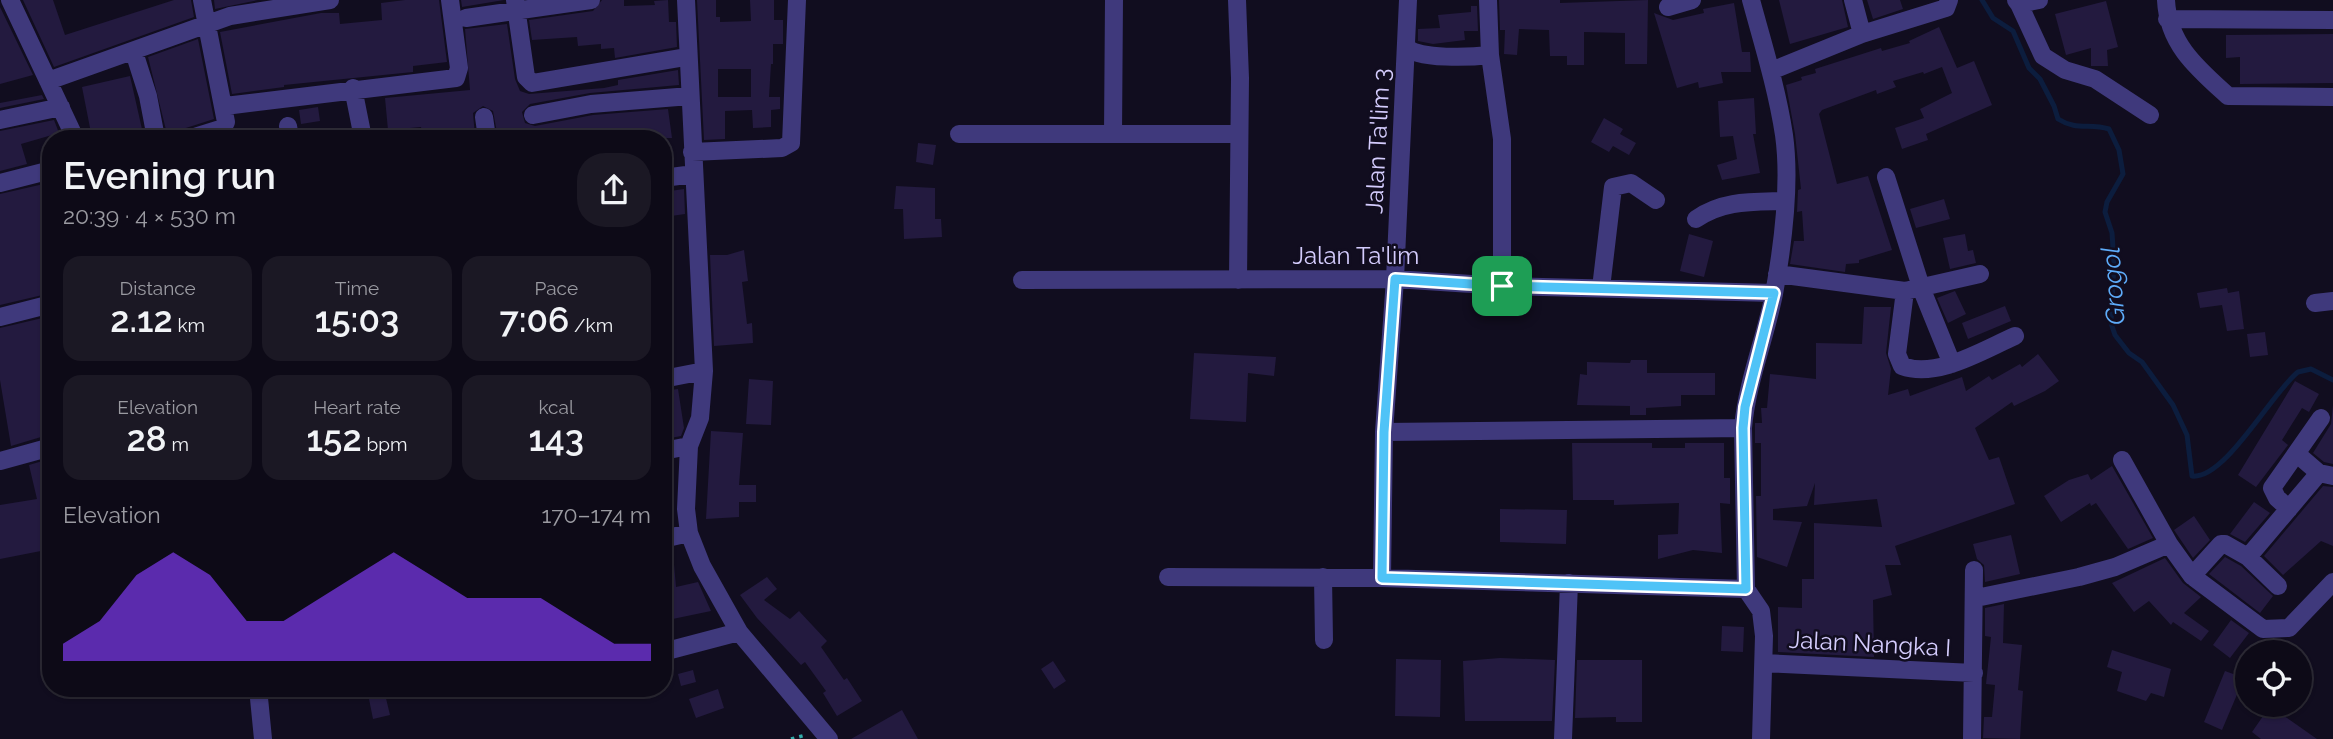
<!DOCTYPE html>
<html lang="en">
<head>
<meta charset="utf-8">
<style>
  body { margin:0; font-family:Raleway,sans-serif; background:#1b1824; color:#f1f3f6; height:100vh; display:flex; flex-direction:column; font-size:26px; white-space:nowrap }
  * { box-sizing:border-box; margin:0 }
  p { font-size:23px; color:#9a9aa1 }
  .icon { flex:none; width:38px; height:38px; fill:none; stroke:currentColor; stroke-width:2; stroke-linecap:round; stroke-linejoin:round }
  .map { position:relative; flex:1; overflow:hidden }
  .sheet { position:absolute; left:42px; top:130px; width:630px; height:567px; display:flex; flex-direction:column; background:#0d0a17; border-radius:28px; box-shadow:0 2px 5px #0004,0 0 0 2px #2d2b36 }
  .sheet>* { flex:none }
  .controls { position:absolute; left:2235px; top:640px; display:grid; gap:14px }
  .controls a { display:grid; place-items:center; width:77px; height:77px; border-radius:50%; background:#0d0a17; box-shadow:0 2px 5px #0004,0 0 0 2px #2d2b36; font-size:35px }
  .pin { position:absolute; display:grid; place-items:center; width:60px; height:60px; color:#fff; margin:-30px; border-radius:14px; box-shadow:0 4px 10px #0006 }
  .round { display:grid; place-items:center; flex:none; width:74px; height:74px; border-radius:28px; background:#1b1824 }
  .summary { display:flex; align-items:center; justify-content:space-between; height:119px; padding:0 21px }
  h1 { font-size:38px; font-weight:600; line-height:52px }
  .metrics { display:grid; grid-template-columns:repeat(3,1fr); gap:10px; height:119px; padding:7px 21px }
  .metrics div { display:grid; align-content:center; border-radius:18px; background:#1b1824; text-align:center }
  .metrics b { font-size:35px; font-weight:600 }
  .metrics small { font-size:19px; font-weight:400 }
  .metrics p { font-size:19px }
  .chart { height:196px; padding:14px 21px }
  .chart p { display:flex; justify-content:space-between }
  .chart svg { width:100%; height:126px; margin-top:7px; fill:#7c3aed; opacity:.7 }
  .map>svg:first-child { display:block }
  .lines { fill:none; stroke-linecap:round; stroke-linejoin:round }
  .stream { stroke:#0c1d3e; stroke-width:5 }
  .building { fill:#231a3f; fill-rule:evenodd }
  .path { stroke:#31acaa; stroke-width:3.5; stroke-dasharray:3.5 5; stroke-linecap:butt }
  .minor { stroke:#3f397c; stroke-width:18 }
  .route-casing { stroke:#fff; stroke-width:14 }
  .route { stroke:#4fc3f7; stroke-width:9 }
  .labels { text-anchor:middle; stroke-width:5; stroke-linejoin:round; paint-order:stroke }
  .street-label { font-size:24px; fill:#d4ccfd; stroke:#110d1f }
  .water-label { font-size:26px; font-style:italic; fill:#5eacfa; stroke:#110d1f }
</style>
</head>
<body>
<div class="map">
<svg width="2333" height="739" viewBox="0 0 2333 739">
  <rect width="100%" height="100%" fill="#110d1f"/>
  <g class="lines">
    <path class="stream" d="M1982 0 1993 18 2013 31 2029 68 2040 79 2054 106 2058 119C2077 131 2089 123 2109 129L2119 150 2123 174 2107 202 2105 212 2112 233 2114 263 2111 323 2115 335 2129 353 2142 362 2173 405 2187 435 2192 476C2225 480 2272 392 2298 372L2311 369 2333 380"/>
  </g>
  <path class="building" d="M23 0H53L65 35 174 0H191L194 17 54 67Z
    M214 0H258L215 9Z
    M405 0H439L447 62 413 66V72L284 85V87L232 94 220 32 321 13H339L340 24 382 20 381 3Z
    M461 0H504L462 7Z
    M602 0H624V6L655 5 654 1 668 0 669 22H676L677 47 615 58 614 48 601 49V44L578 46 577 37 532 40 529 20 593 11Z
    M697 0H716V17H720V22L751 21 750 0H774V20H783V44H773V64H771L769 97H780V109L771 110V127L753 128 752 110 725 111V139L704 140ZM718 69H751V97H718Z
    M1499 0H1560V3L1648 0 1647 64H1625V33L1584 32V65H1567V56H1550L1549 30 1519 29 1517 55 1504 54 1505 30H1500Z
    M1779 0H1842L1848 27 1790 44Z
    M1867 0H1900L1903 9 1873 19Z
    M2106 1 2118 47 2107 50 2108 66H2091V48L2066 55 2055 14Z
    M1734 3 1742 52H1750L1751 72H1721L1723 83 1699 88 1698 82 1677 88 1654 13 1673 20 1704 13 1703 9Z
    M1471 6H1477L1478 31H1464L1465 40 1433 44 1418 41V29L1440 28 1438 15 1471 12Z
    M0 7 33 75 0 84Z
    M507 24 515 79 520 91 529 94 604 88 618 85V80L678 70 679 85 590 93 530 104 522 112 525 123 535 126 593 115 668 109 672 138H654V136L498 138 493 111 483 106 473 113 475 136 423 138 421 127 388 130 385 98 470 90 465 29Z
    M1939 27 1957 68 1974 61 1992 105 1926 134 1928 140 1902 149 1895 128 1924 118 1920 109 1952 93 1942 67 1924 74 1923 72 1893 81 1896 87 1877 94 1876 90 1822 110 1819 114 1837 184 1868 176 1892 250 1859 260V263L1846 264 1845 272 1790 264 1794 241H1804L1802 211 1797 212 1798 190 1801 189 1795 134 1786 85 1802 80 1801 77 1816 73 1815 69 1881 48 1882 51 1910 43 1909 41Z
    M2333 34V83L2240 84V57L2226 58V35Z
    M198 39 214 119 167 134 148 57Z
    M130 76 144 138H92L82 87Z
    M42 95 44 99 0 108V103Z
    M1754 98 1756 134H1753L1760 173 1722 180 1717 165 1737 159 1733 136 1720 137 1718 101Z
    M318 107 320 121 301 124 299 110Z
    M1604 118 1623 129 1620 134 1636 143 1629 155 1613 146 1609 152 1591 142Z
    M54 120 59 133 21 144 27 164 0 171V131Z
    M918 143 936 145 933 165 916 162Z
    M48 183 51 192V293L0 305V194Z
    M896 186 935 188V219H941L942 237 904 239 903 209H894Z
    M684 189 685 214 664 217 663 192Z
    M1944 199 1950 219 1916 228 1910 209Z
    M1689 234 1713 241 1704 277 1680 271Z
    M1965 234 1968 251 1973 250 1976 263 1950 269 1943 238Z
    M744 250 748 281 742 282 747 324 752 323 753 343 714 346 710 255H727Z
    M2227 288 2228 293 2239 291 2244 329 2227 331 2222 305 2200 308 2197 293Z
    M1955 291 1966 314 1948 323 1937 298Z
    M2005 306 2011 321 1968 339 1962 323Z
    M1864 307H1891L1886 353 1891 369 1888 395 1908 389 1910 396 1962 377 1966 391 1989 376 1992 380 2020 364 2022 367 2038 354 2059 381 2045 391 2014 406 2012 402 1975 428 1989 460 1999 457 2015 504 1895 546 1901 565H1885L1892 595 1873 600 1874 657 1778 652V607L1802 608V579H1814V523L1882 527 1877 499 1814 505 1815 483 1807 506 1773 509V520L1802 522 1787 567 1757 557 1756 496H1761V443H1755V423H1762L1761 408H1767L1770 374 1816 379V343L1862 344Z
    M51 316V434L11 446 0 380V328Z
    M2265 332 2268 355 2250 357 2247 334Z
    M1194 353 1276 357 1274 376 1248 373 1246 422 1190 419Z
    M1631 360H1647V373H1715V395H1681V406L1646 408V415H1630V406L1577 405 1580 374 1587 375V362L1630 363Z
    M749 379 773 381 771 425 746 424Z
    M2295 381 2319 394 2309 412 2302 408 2282 440 2288 445 2256 487 2238 475Z
    M678 389 684 428 681 436 665 439 663 391Z
    M2333 405V464L2324 462 2313 453 2331 424Z
    M711 431 743 433 739 485H756V502H739V517L706 519Z
    M1572 443H1652V448H1685V443H1724V478H1730V504L1720 503 1722 553 1693 550 1658 559V535L1678 534 1679 503 1614 505V500H1573Z
    M46 460 47 465 51 464V549L0 559V505L37 499 29 465Z
    M2112 466 2153 538 2128 549 2096 503 2091 506 2090 503 2061 522 2044 496 2069 480 2088 474 2091 480Z
    M2323 486 2333 487V546L2321 541 2283 575 2264 556Z
    M2254 502 2270 513 2245 542 2230 534Z
    M1500 509 1567 510 1566 544 1500 542Z
    M2194 516 2210 540 2193 558 2174 530Z
    M2011 535 2020 574 1985 582 1984 565 1977 559 1973 544Z
    M673 553 676 587 698 582 711 611 663 621V554Z
    M2225 557 2241 566 2273 596 2260 613 2209 574Z
    M2165 558 2183 583 2201 597 2184 613 2209 631 2201 641 2173 622 2171 625 2149 601 2134 612 2112 583Z
    M767 577 777 589 764 600 790 619 799 611 827 641 821 647 844 680 847 678 862 701 837 716 823 693 826 691 805 662 801 665 757 618 740 595Z
    M2004 604 2003 643 2022 645 2018 690 2023 691 2020 739 1983 738 1984 717H1992L1995 685 1986 684 1991 637 1985 636V608Z
    M2231 620 2249 633 2230 658 2213 645Z
    M1722 626 1744 627 1743 652 1721 651Z
    M2112 650 2171 669 2164 697 2151 693 2146 701 2117 691 2122 672 2107 667Z
    M1500 658 1555 660 1552 721H1465L1463 661Z
    M1396 659 1441 660 1440 717 1395 716Z
    M1577 660H1642V722H1616V717L1575 718Z
    M1053 661 1066 681 1054 689 1041 669Z
    M693 670 696 682 681 686 678 674Z
    M2225 671 2244 678 2222 730 2204 722Z
    M718 689 724 708 696 718 689 699Z
    M384 690 390 715 373 719 368 694Z
    M2270 706 2317 739H2261L2252 732Z
    M902 710 918 739H851Z"/>
  <g class="lines">
    <path class="path" d="M791 739 806 735"/>
    <path class="minor" d="M10 0 75 138
      M515 0 526 77 532 83 686 57
      M686 0 704 371 700 418 689 446 686 509 689 533 702 566 739 632 829 739
      M1237 0 1240 78 1238 280
      M1408 0 1395 279 1384 432 1382 578 1746 589
      M1488 0 1490 55 1502 139V286
      M1751 0C1763 44 1777 89 1784 135 1791 185 1783 244 1774 294 1765 339 1747 382 1743 428L1746 589 1761 611 1764 636 1761 739
      M1853 0 1862 34
      M2016 0 2019 4 2039 0
      M2166 0C2168 44 2197 68 2228 96L2333 97
      M2019 4 2043 56 2065 70 2095 79 2150 115
      M1668 7 1692 0
      M466 18 591 0
      M2167 19 2333 20
      M1407 47C1417 60 1473 57 1490 55
      M134 52 148 96 156 138
      M1771 71 1862 34 1946 8 1949 0
      M48 81 230 16 330 0
      M353 88 363 138
      M225 106 456 78 459 68 450 0
      M533 115 591 104 690 96
      M484 117 487 138
      M0 120 61 107
      M288 126 290 138
      M959 134H1239
      M1113 134 1114 0
      M191 138 223 128 226 122 202 0
      M692 152 782 148 791 143 797 0
      M1886 177 1922 290 1952 364
      M663 178 694 174
      M0 183 51 170
      M1696 219C1723 200 1752 202 1785 201
      M1777 274 1905 291 1980 274
      M1022 280 1395 279 1502 286 1774 293
      M1601 288 1613 187 1631 183 1656 200
      M1905 291 1897 354 1902 366C1937 379 1983 350 2015 336
      M2315 303 2333 301
      M0 317 51 304
      M663 379 704 371
      M1384 432 1743 428
      M663 451 689 446
      M2297 454 2319 473 2333 476
      M2122 460 2169 544
      M0 461 51 447
      M2289 509 2277 498 2272 488 2321 418
      M663 539 689 533
      M2248 557 2319 473
      M2192 576 2263 629 2289 628 2333 582
      M1168 577 1382 578
      M1323 577 1324 640
      M1976 598 2079 577 2115 567 2169 544 2192 576 2221 544H2225L2248 557 2278 586
      M663 652 739 632
      M1764 663 1974 673
      M258 688 263 739
      M1563 739 1569 583
      M1972 739 1974 570"/>
  </g>
  <g class="lines">
    <defs>
      <path id="route" d="M1395 279 1502 286 1774 293 1745 407 1743 428 1746 589 1382 578 1384 432Z"/>
    </defs>
    <use href="#route" class="route-casing"/>
    <use href="#route" class="route"/>
  </g>
  <g class="labels">
    <g class="street-label">
      <text transform="translate(1378 141) rotate(-87)" y="8">Jalan Ta'lim 3</text>
      <text x="1356" y="264">Jalan Ta'lim</text>
      <text transform="translate(1870 644) rotate(3)" y="8">Jalan Nangka I</text>
    </g>
    <g class="water-label">
      <text transform="translate(2113 286) rotate(-94)" y="9">Grogol</text>
    </g>
  </g>
</svg>
<div class="controls">
<a><svg class="icon" aria-label="locate" viewBox="0 0 24 24"><circle cx="12" cy="12" r="6"/><path d="M12 2v4M12 18v4M2 12h4M18 12h4"/></svg></a>
</div>
<div class="pin" style="left:1502px;top:286px;background:#1e9e55"><svg class="icon" aria-label="arrive" viewBox="0 0 24 24"><path d="M6 21V4h12l-3 4 3 4H6"/></svg></div>
<section class="sheet">
<div class="summary"><div><h1>Evening run</h1><p>20:39 · 4 × 530 m</p></div><a class="round"><svg class="icon" aria-label="share" viewBox="0 0 24 24"><path d="M12 15V3M7 8l5-5 5 5M5 13v7h14v-7"/></svg></a></div>
<div class="metrics">
<div><p>Distance</p><b>2.12<small> km</small></b></div>
<div><p>Time</p><b>15:03</b></div>
<div><p>Pace</p><b>7:06<small> /km</small></b></div>
</div>
<div class="metrics">
<div><p>Elevation</p><b>28<small> m</small></b></div>
<div><p>Heart rate</p><b>152<small> bpm</small></b></div>
<div><p>kcal</p><b>143</b></div>
</div>
<div class="chart"><p><span>Elevation</span>170–174 m</p>
<svg viewBox="0 0 160 44" preserveAspectRatio="none"><path d="M0 44V38L10 30L20 14L30 6L40 14L50 30L60 30L70 22L80 14L90 6L100 14L110 22L120 22L130 22L140 30L150 38L160 38V44z"/></svg>
</div>
</section>
</div>
</body>
</html>
